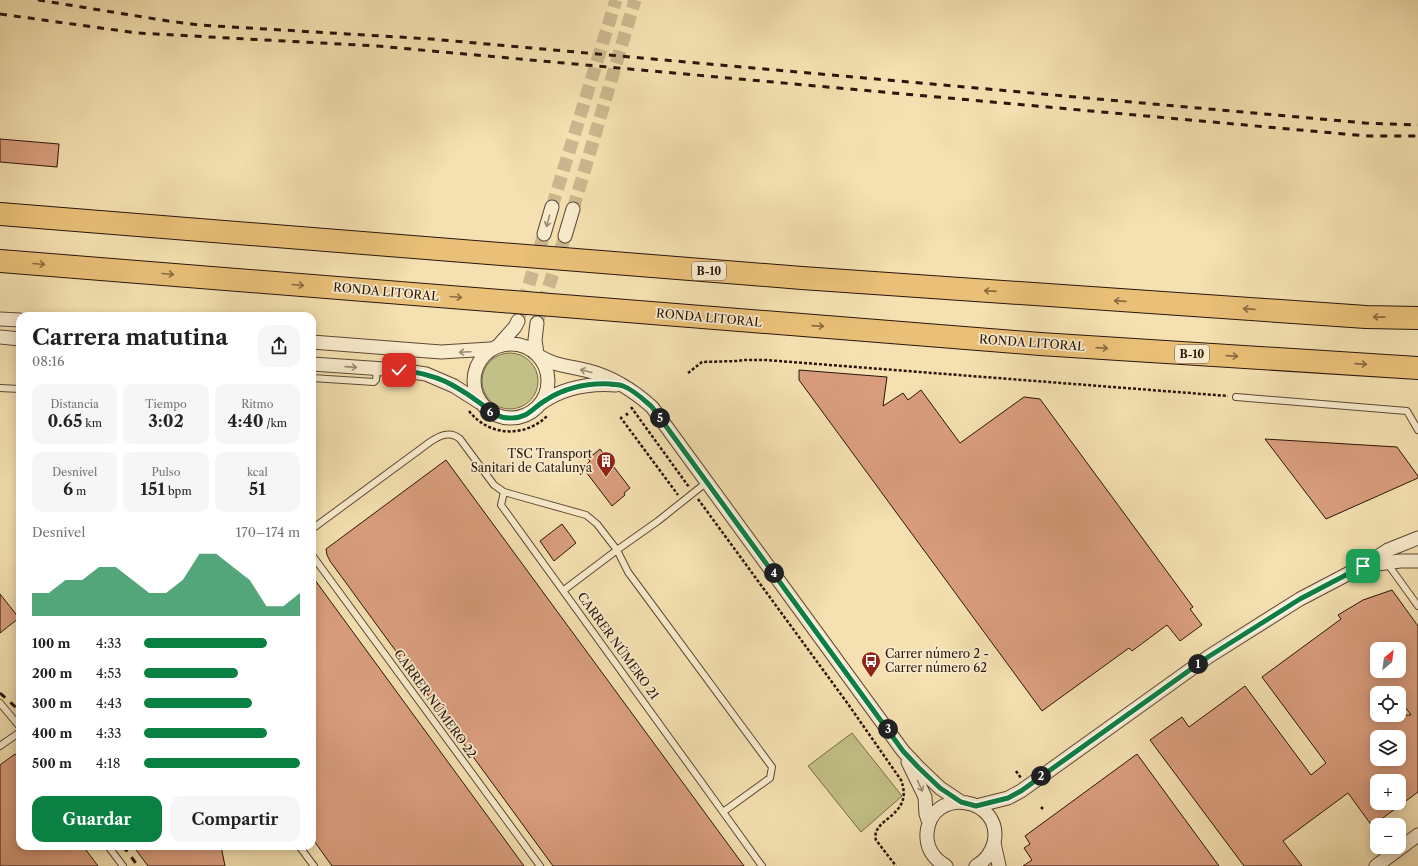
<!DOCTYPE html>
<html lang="es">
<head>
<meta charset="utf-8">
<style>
  body { margin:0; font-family:"Libre Caslon Text",serif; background:#f6f6f6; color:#222; height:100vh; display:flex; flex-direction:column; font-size:15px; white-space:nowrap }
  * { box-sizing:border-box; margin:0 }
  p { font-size:13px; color:#767676 }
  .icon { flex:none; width:22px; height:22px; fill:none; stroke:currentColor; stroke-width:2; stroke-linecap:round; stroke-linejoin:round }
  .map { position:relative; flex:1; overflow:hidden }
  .sheet { position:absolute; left:16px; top:312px; width:300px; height:538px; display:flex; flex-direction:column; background:#fff; border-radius:12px; box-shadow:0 2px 10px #0003 }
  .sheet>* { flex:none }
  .needle { width:26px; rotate:29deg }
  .tools { position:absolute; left:1370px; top:642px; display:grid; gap:8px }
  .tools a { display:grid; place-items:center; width:36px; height:36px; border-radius:8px; background:#fff; box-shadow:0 2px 10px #0003; font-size:20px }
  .pin { position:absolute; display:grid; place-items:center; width:34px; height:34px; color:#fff; margin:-17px; border-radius:8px; box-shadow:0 2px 6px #0006 }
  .km { position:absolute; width:20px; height:20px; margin:-10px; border-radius:50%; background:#222; color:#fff; font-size:11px; line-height:20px; text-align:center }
  .round { display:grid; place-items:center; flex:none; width:42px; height:42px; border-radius:12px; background:#f6f6f6 }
  .head { display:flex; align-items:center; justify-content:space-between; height:68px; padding:0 16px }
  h1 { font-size:22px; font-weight:700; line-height:30px }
  .stats { display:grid; grid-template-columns:repeat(3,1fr); gap:6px; height:68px; padding:4px 16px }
  .stats div { display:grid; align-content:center; border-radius:10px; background:#f6f6f6; text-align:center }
  .stats b { font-size:17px; font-weight:700 }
  .stats small { font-size:11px; font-weight:400 }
  .stats p { font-size:11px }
  .chart { height:112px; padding:8px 16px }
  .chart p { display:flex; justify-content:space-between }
  .chart svg { width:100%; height:72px; margin-top:4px; fill:#0b8043; opacity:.7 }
  .button { display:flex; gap:8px; margin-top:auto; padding:8px 16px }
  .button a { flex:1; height:46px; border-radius:12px; background:#0b8043; color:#fff; font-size:16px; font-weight:700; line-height:46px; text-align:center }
  .button a+a { background:#f6f6f6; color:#222 }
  ul { padding:0 16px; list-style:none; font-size:13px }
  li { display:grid; grid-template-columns:64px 48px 1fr; align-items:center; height:30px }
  li i { height:10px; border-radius:5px; background:#0b8043 }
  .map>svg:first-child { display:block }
  .green { fill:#c2c086; stroke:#766a49 }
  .building { fill:#d99d7d; stroke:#29150c; fill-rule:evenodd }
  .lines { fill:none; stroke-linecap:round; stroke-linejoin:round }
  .street-tunnel { stroke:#cbb78f; stroke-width:13; stroke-dasharray:13 6; stroke-linecap:butt }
  .lane-casing { stroke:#5c4835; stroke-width:8 }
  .street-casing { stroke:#5c4835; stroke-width:15 }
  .highway-casing { stroke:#29150c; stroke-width:24 }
  .path { stroke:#29150c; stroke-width:2.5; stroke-dasharray:3 2; stroke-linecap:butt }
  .lane { stroke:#f8ebcc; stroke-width:6 }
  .street { stroke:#f8ebcc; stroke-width:13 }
  .highway { stroke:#eac078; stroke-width:22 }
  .rail { stroke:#29150c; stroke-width:3; stroke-dasharray:7 7; stroke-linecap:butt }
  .oneway { stroke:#9b8b76 }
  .oneway2 { stroke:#8a6a42 }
  .route-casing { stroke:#fff; stroke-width:8 }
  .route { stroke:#0b8043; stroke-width:5 }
  .labels { text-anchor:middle; stroke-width:3.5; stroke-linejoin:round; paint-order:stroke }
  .shield { fill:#f8ebcc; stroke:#675546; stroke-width:1 }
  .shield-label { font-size:11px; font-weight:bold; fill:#29150c }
  .street-label { font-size:12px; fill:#29150c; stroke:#f8ebcc }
  .poi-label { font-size:12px; fill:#29150c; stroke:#f8ebcc; text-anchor:end }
</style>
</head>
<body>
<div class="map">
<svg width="1418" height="866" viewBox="0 0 1418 866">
  <rect width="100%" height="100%" fill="#f4e0b0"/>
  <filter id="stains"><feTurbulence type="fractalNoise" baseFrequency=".005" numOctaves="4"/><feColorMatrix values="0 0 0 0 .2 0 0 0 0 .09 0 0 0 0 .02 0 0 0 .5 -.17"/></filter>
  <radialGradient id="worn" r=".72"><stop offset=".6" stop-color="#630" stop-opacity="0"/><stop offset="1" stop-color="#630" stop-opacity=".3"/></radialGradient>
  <path class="green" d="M482 381a28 28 0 1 1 56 0a28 28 0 1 1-56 0Z
    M852 733 902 796 861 832 808 766Z"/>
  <path class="building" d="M0 139 59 144 57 167 0 162Z
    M799 370 887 377 883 406 903 393 908 400 921 390 960 443 1024 397 1040 399 1193 607 1190 609 1202 625 1180 641 1167 625 1132 651 1129 648 1042 711 799 380Z
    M1265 439 1397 447 1418 476V478L1326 519Z
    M600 449 630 488 624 493 625 495 612 506 583 468 590 461 588 459Z
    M446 460 744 866H553L330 561 327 555 326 549Z
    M562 524 576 543 554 561 540 541Z
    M312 576 524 866H332L312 838Z
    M1392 590 1418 626V792L1372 826 1348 793 1283 841 1302 866H1244L1150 740 1182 717 1189 727 1245 686 1311 775 1326 763 1262 677 1341 619 1338 615 1363 600ZM1377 649H1399V671H1377ZM1377 693H1399V699L1411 715H1377ZM1377 737H1399V759H1377ZM1377 781H1399V803H1377Z
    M0 594 19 618 0 633Z
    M15 754 20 760V846H83L98 866H0V765Z
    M1137 754 1219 866H1023L1032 860 1024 848 1030 844 1025 836Z
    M133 846H221L225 866H148Z"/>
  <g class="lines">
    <path class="street-tunnel" d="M552 207 616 0
      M573 209 635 0
      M518 321 544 234
      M537 323 565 236"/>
    <defs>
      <path id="lane" d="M312 378 374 382 376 380 377 369
        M0 388 20 389
        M1236 397 1407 411 1418 430
        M504 492 501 505 723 812
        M312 529 430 442C439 436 450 430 460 439L494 485 504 492 511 494 586 515 597 524 617 550 658 521 707 482
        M312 555 540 866
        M1387 563 1418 606
        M564 590 617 550 628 572 772 767 770 778 723 812 762 866
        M0 703 20 727
        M0 746 20 732
        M108 846 123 866
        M299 846 314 866"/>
      <path id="street" d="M544 234 552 207
        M565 236 573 209
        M0 319 20 320
        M537 323 535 340 537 354
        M0 337 20 339
        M312 342 441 352 490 349
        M474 381a37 37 0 1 1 74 0a37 37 0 1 1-74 0Z
        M498 346 515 327 518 321
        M539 356C554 366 571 366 589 371 612 377 634 391 652 407L903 751 918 767 940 788 961 802
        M312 364 399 370 426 374 454 386 479 402
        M540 404C562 388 589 383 616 385
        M1368 563 1388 550 1418 538
        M908 762 925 797 926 814 929 823
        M976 806 1008 798 1021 791 1208 657 1300 599 1363 566 1400 561H1418
        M994 843 999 866
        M946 866C934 859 926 848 927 833 931 785 1004 797 994 843 991 853 985 861 976 866
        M1376 866 1418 835"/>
      <path id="highway" d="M0 214 802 278 1366 317 1418 318
        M0 261 1040 344 1418 368"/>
    </defs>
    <use href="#lane" class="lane-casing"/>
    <use href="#street" class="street-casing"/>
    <use href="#highway" class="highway-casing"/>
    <path class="path" d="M688 373 702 362 737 361 745 360H766L1228 396
      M631 407 689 487
      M469 411C489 437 526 438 548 415
      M626 413 629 417
      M622 417 621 418 678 495
      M698 499 848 704 901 780C915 817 870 818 876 840L896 866
      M1016 771 1021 778
      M1041 807 1043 809"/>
    <use href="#lane" class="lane"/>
    <use href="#street" class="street"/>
    <use href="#highway" class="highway"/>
    <path class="rail" d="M38 0 168 21 199 25 431 39 1365 123 1418 125
      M0 14 137 33 377 46 1344 134 1369 136H1418
      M0 693 20 711
      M123 846 138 866"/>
  </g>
  <defs><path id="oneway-shaft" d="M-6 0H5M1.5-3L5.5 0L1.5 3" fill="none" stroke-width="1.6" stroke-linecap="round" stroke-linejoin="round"/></defs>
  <g class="oneway">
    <use href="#oneway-shaft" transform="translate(548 221) rotate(106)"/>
    <use href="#oneway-shaft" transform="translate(465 352) rotate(177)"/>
    <use href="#oneway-shaft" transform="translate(351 367) rotate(4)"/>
    <use href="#oneway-shaft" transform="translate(586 371) rotate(-166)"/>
    <use href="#oneway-shaft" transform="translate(920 786) rotate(65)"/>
  </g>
  <g class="oneway2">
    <use href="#oneway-shaft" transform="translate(39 264) rotate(5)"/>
    <use href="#oneway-shaft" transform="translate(168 274) rotate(5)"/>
    <use href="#oneway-shaft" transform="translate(298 285) rotate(5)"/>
    <use href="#oneway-shaft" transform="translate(990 291) rotate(-176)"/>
    <use href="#oneway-shaft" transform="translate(456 297) rotate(5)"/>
    <use href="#oneway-shaft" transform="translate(1120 301) rotate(-176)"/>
    <use href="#oneway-shaft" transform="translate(1249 309) rotate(-176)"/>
    <use href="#oneway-shaft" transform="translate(1379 317) rotate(-179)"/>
    <use href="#oneway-shaft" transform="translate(818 326) rotate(4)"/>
    <use href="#oneway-shaft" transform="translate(1102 348) rotate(4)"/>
    <use href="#oneway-shaft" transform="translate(1232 356) rotate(4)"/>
    <use href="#oneway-shaft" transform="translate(1361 364) rotate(4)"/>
  </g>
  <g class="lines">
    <defs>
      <path id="route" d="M399 370C418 372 437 376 454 386 463 391 472 397 480 403 490 411 498 419 512 418 530 417 532 408 546 400 565 388 588 383 610 384 614 385 619 384 623 386 634 390 643 399 652 407L903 751 918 767 940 788 961 802 976 806 1008 798 1021 791 1208 657 1300 599 1363 566"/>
    </defs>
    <use href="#route" class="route-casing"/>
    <use href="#route" class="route"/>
  </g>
  <defs>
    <symbol id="building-pin" viewBox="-11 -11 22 30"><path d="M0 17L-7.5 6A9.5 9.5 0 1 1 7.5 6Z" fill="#8f2418" stroke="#f8ebcc"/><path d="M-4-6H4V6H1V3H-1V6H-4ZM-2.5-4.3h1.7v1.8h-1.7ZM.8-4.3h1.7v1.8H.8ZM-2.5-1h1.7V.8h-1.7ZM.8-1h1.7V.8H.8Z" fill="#fff"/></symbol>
    <symbol id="bus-pin" viewBox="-11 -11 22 30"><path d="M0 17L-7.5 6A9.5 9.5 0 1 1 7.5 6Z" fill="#8f2418" stroke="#f8ebcc"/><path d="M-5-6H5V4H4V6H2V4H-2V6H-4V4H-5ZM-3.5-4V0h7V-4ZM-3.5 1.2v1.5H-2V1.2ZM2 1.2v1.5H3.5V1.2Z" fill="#fff"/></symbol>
  </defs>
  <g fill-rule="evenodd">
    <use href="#building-pin" x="595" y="450" width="22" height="30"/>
    <use href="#bus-pin" x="860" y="650" width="22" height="30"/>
  </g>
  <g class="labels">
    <g class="shield">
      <rect x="692" y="262" width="34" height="18" rx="3"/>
      <rect x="1175" y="345" width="34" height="18" rx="3"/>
    </g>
    <g class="shield-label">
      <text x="709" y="275">B-10</text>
      <text x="1192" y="358">B-10</text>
    </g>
    <g class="street-label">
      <text transform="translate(386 292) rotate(5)" y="4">RONDA LITORAL</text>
      <text transform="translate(709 318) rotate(5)" y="4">RONDA LITORAL</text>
      <text transform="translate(1032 343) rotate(4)" y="4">RONDA LITORAL</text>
      <text transform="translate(618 646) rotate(54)" y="4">CARRER NÚMERO 21</text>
      <text transform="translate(435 704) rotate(54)" y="4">CARRER NÚMERO 22</text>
    </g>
    <g class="poi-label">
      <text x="592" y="458">TSC Transport<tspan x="592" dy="14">Sanitari de Catalunya</tspan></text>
      <text x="885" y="658" text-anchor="start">Carrer número 2 -<tspan x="885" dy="14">Carrer número 62</tspan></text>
    </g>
  </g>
  <rect width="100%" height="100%" filter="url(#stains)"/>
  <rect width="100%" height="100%" fill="url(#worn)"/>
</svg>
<div class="tools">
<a><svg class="needle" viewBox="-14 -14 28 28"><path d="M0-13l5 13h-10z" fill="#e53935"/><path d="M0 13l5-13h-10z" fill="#767676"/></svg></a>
<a><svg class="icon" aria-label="locate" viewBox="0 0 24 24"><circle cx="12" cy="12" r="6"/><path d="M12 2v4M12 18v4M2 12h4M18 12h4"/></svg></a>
<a><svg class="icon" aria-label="layers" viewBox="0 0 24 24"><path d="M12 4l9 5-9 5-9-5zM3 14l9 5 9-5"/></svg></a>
<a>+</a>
<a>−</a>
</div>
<div class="pin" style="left:1363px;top:566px;background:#1e9e55"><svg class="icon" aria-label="arrive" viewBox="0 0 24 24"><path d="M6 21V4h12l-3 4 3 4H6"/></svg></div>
<div class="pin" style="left:399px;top:370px;background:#d93025"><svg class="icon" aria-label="check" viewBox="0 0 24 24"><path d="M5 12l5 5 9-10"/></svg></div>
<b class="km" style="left:1198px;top:664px">1</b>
<b class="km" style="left:1041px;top:776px">2</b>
<b class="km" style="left:888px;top:729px">3</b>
<b class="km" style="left:774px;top:573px">4</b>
<b class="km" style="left:660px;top:418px">5</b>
<b class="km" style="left:490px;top:412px">6</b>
<section class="sheet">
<div class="head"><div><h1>Carrera matutina</h1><p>08:16</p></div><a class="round"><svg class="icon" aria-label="share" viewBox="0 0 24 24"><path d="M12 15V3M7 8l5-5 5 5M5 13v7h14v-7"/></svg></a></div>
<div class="stats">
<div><p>Distancia</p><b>0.65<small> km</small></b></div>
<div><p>Tiempo</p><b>3:02</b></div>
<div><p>Ritmo</p><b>4:40<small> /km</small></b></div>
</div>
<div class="stats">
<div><p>Desnivel</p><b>6<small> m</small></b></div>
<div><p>Pulso</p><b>151<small> bpm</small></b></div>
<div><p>kcal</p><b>51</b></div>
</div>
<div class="chart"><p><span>Desnivel</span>170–174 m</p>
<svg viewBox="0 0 160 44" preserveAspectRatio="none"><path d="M0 44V30L10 30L20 22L30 22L40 14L50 14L60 22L70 30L80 30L90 22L100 6L110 6L120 14L130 22L140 38L150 38L160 30V44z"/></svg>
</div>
<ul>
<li><b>100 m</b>4:33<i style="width:79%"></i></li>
<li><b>200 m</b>4:53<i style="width:60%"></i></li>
<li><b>300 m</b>4:43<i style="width:69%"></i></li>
<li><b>400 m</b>4:33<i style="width:79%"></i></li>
<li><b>500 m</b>4:18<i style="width:100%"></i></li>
</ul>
<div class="button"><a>Guardar</a><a>Compartir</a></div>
</section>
</div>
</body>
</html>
